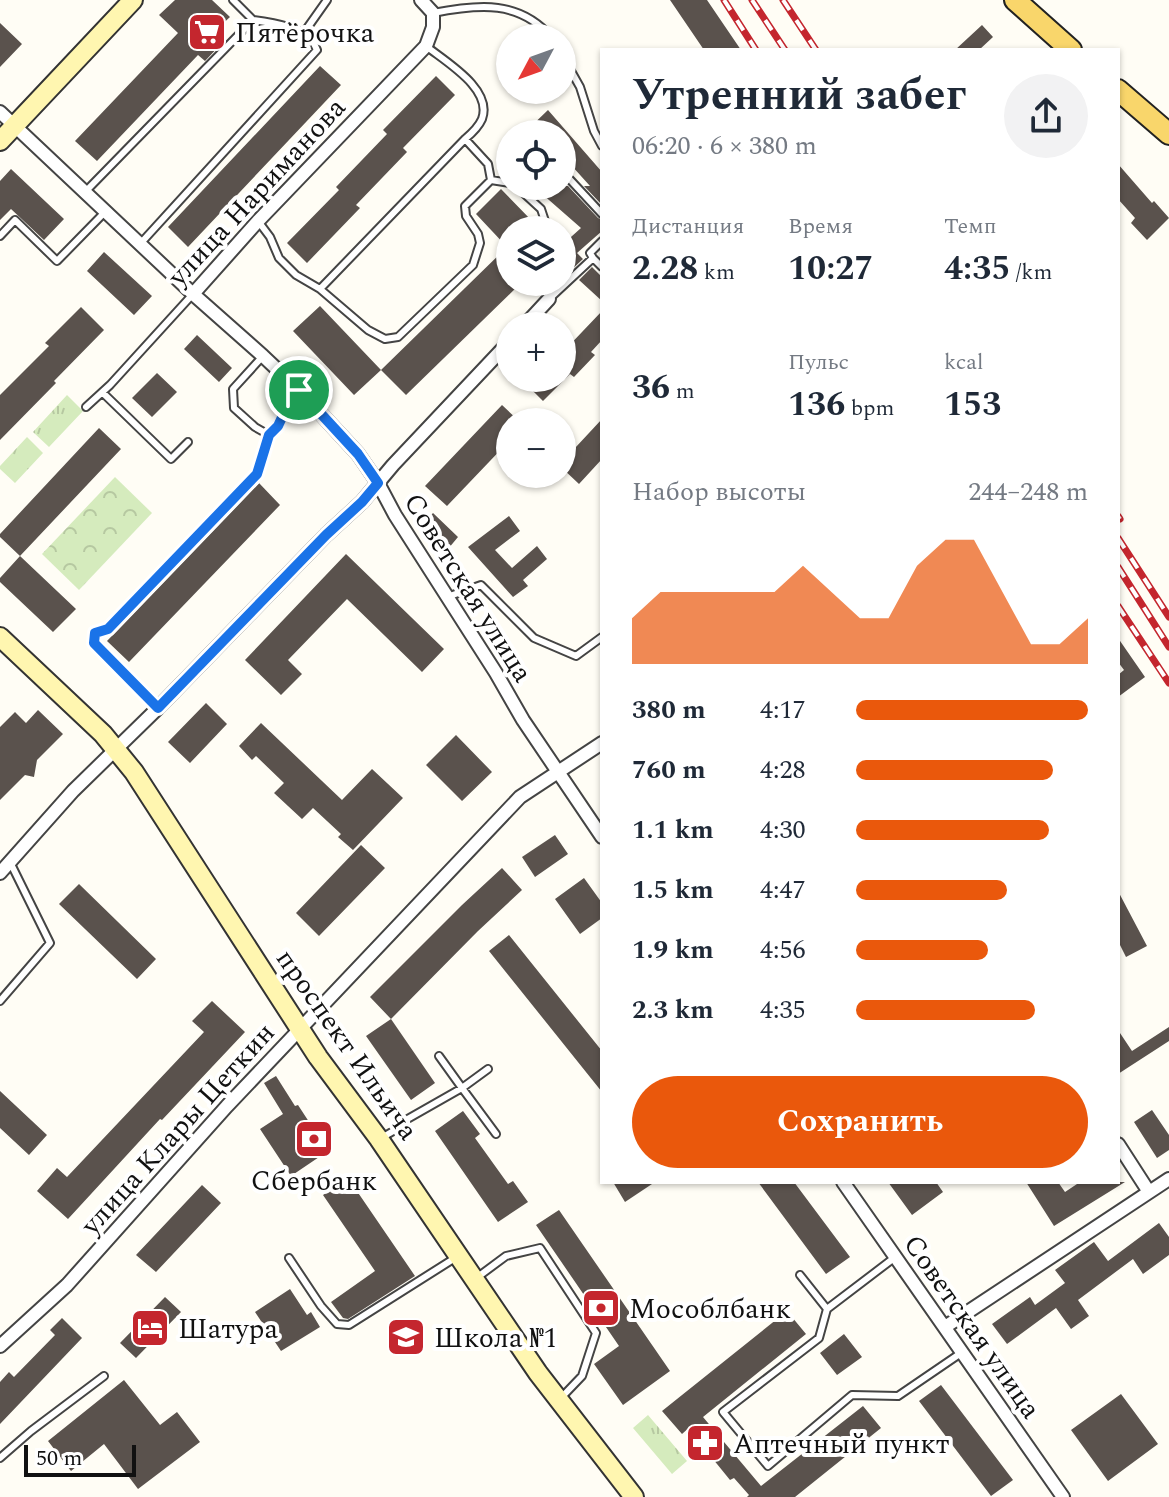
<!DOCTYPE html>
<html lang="ru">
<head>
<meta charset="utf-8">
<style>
  body { margin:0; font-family:Spectral,serif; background:#f2f2f3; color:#1f2937; height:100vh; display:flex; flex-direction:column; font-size:30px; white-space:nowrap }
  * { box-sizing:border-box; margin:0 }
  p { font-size:26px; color:#747a83 }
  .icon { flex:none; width:44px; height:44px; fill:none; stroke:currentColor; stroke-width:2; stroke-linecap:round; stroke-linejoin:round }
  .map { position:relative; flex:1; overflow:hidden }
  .side { position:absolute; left:600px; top:48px; width:520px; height:1136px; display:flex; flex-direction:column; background:#fff; border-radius:0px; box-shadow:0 2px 6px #0004 }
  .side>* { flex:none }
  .needle { width:52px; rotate:229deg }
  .buttons { position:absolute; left:496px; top:24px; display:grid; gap:16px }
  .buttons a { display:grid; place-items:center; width:80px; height:80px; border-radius:50%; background:#fff; box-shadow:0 2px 6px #0004; font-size:40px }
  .scale { position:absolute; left:24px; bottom:20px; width:112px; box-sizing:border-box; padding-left:8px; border:4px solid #111; border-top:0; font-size:22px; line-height:28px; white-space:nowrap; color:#111; -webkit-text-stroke:6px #fff; paint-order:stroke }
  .pin { position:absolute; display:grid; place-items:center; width:68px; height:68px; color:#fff; margin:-34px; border:4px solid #fff; border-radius:50%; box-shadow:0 2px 8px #0007 }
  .round { display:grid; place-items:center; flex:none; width:84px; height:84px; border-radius:42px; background:#f2f2f3 }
  .head { display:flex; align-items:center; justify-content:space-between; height:136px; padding:0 32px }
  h1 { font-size:44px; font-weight:700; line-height:60px }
  .figures { display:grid; grid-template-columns:repeat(3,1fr); gap:12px; height:136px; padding:8px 32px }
  .figures div { display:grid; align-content:center }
  .figures b { font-size:34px; font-weight:700 }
  .figures small { font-size:22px; font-weight:400 }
  .figures p { font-size:22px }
  .chart { height:224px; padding:16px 32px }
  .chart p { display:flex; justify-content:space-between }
  .chart svg { width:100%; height:144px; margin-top:8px; fill:#ea580c; opacity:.7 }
  .primary-button { display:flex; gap:16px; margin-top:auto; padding:16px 32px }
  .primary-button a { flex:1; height:92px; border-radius:48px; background:#ea580c; color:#fff; font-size:32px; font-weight:700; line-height:92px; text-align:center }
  ul { padding:0 32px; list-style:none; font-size:26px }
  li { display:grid; grid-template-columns:128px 96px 1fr; align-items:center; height:60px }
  li i { height:20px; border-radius:10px; background:#ea580c }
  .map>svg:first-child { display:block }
  .grass { fill:url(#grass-tufts) }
  .park { fill:url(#park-crowns) }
  .building { fill:#5a524d }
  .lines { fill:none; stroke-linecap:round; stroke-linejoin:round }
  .lane-casing { stroke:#444; stroke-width:10 }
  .street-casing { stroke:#444; stroke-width:16 }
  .secondary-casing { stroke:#333; stroke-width:22 }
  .primary-casing { stroke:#222; stroke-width:24 }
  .lane { stroke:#fff; stroke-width:6 }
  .street { stroke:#fff; stroke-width:12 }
  .secondary { stroke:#fff6b0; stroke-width:18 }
  .primary { stroke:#f9d66b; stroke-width:20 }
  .rail-casing { stroke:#c4262e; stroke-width:7 }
  .rail { stroke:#fff; stroke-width:4; stroke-dasharray:12; stroke-linecap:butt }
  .route-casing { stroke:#fff; stroke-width:16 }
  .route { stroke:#1a73e8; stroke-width:10 }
  .labels { text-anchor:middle; stroke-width:8; stroke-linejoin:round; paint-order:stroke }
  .poi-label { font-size:28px; fill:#111; stroke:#fff; text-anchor:start }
  .street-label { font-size:28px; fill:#111; stroke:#fff }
</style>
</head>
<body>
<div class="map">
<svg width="1169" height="1497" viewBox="0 0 1169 1497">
  <defs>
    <pattern id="grass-tufts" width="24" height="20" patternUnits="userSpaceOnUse" patternTransform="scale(2)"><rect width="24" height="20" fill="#d5ebbd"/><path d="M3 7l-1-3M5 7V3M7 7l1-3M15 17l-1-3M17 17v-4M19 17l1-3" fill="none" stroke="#b6c8a1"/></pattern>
    <pattern id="park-crowns" width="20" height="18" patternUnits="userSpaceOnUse" patternTransform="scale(2)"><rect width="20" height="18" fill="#d5ebbd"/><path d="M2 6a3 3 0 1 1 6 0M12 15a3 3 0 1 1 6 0" fill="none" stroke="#b6c8a1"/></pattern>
  </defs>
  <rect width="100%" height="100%" fill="#fffdf5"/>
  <path class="grass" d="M67 395 83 411 49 447 33 432Z
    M27 437 43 453 15 483 0 469V466Z
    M648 1415 687 1461 672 1474 633 1428Z"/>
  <path class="park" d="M115 477 152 513 79 590 42 554Z"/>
  <path class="building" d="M175 0H212L230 17 215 31 225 40 205 61 198 55 97 161 75 141 178 33 159 15Z
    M670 0H707L741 50H704Z
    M0 23 22 44 0 67Z
    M982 25 993 37 979 50H955Z
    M320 66 341 85 188 247 168 227Z
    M436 76 455 95 403 148 407 152 356 205 360 208 307 263 287 243 339 190 336 187 387 134 383 130Z
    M548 110 602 172V205L584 186H590L562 155V134H523Z
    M1118 164 1152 203 1154 201 1169 218 1147 240 1131 223 1135 218 1118 199Z
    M11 169 64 219 44 240 11 209 0 220V181Z
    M533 186H568L598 218 602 220V231L577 253 583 259 570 271 562 262V245L581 228Z
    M501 189 533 222 524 230H510V282H522L406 395 381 370 507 247 476 214Z
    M104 252 152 296 134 315 87 271Z
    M592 267 602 277V301L579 280Z
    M320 306 381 370 354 395 293 331Z
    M81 307 104 330 54 381 56 383 0 440V395L49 346 45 343Z
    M602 311V340L591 352 595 355 574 377 570 374 543 401 529 387 538 378H562V353Z
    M197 335 232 368 219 382 184 349Z
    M157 373 177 392 152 417 132 398Z
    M502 405 520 422H510V440L447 506 425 486Z
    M602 419V459L579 484 562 468V462Z
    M99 428 121 449 20 556 0 537V534Z
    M259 483 280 505 129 662 107 641Z
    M433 513 458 537 448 549 422 525Z
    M509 516 520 531 495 550 512 568 537 546 547 559 523 580 528 586 513 597 468 547Z
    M346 554 444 649 422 672 347 599 288 660 302 674 281 695 245 660Z
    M20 556 76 609 53 632 0 582V578Z
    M1118 638 1145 677 1118 697V675L1124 670 1118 662Z
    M206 703 227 724 190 763 168 742Z
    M38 710 63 734 37 760 34 777 25 775 0 800V727L15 712 26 723Z
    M261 723 342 800 372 769 403 798 353 850 338 837 341 834 313 808 302 819 274 793 284 783 256 756 252 760 239 746Z
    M456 735 492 772 462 801 426 765Z
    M555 835 568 854 535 877 522 857Z
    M361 845 385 868 319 936 296 913Z
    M502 868 522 890 478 931 391 1019 370 997 462 905Z
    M584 878 602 903V918L580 934 555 899Z
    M79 884 156 959 137 979 59 904Z
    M1118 891 1147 946 1126 957 1118 941Z
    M509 935 602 1051V1092L489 951Z
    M212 1001 245 1032 162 1120 160 1119 68 1219 37 1191 57 1168 67 1177 204 1032 192 1021Z
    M391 1019 435 1083 411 1100 366 1036Z
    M1169 1027V1041L1118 1074V1030L1132 1051Z
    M276 1076 295 1106 298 1105 328 1151 291 1176 260 1129 283 1114 264 1083Z
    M0 1091 47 1135 29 1155 0 1128Z
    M1152 1110 1169 1135V1150L1157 1158 1134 1122Z
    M463 1111 480 1134 475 1138 508 1184 513 1181 528 1202 498 1222 435 1131Z
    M348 1178 415 1276 348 1319 343 1318 331 1302 375 1271 323 1195Z
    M613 1182H655L625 1202Z
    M758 1182H794L850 1257 826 1274Z
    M888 1182H936L943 1192 912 1215Z
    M1026 1182H1058L1065 1192 1080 1182H1125L1054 1226Z
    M202 1185 221 1203 156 1272 136 1255Z
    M559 1210 670 1371 623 1405 594 1364 619 1346 536 1225Z
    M1159 1223 1169 1237V1255L1143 1274 1133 1259 1078 1300 1089 1316 1071 1329 1056 1308 1007 1344 992 1324 1030 1297 1035 1305 1065 1283 1055 1270 1094 1242 1108 1261Z
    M290 1289 307 1315 311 1312 320 1327 281 1351 255 1312Z
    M165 1297 181 1312 136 1358 120 1343Z
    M787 1311 806 1334 703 1417 761 1486 863 1406 881 1428 795 1497H747L749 1495 734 1478 730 1480 704 1448 707 1445 691 1426 682 1434 662 1411Z
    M62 1318 82 1338 0 1424V1382L9 1372 14 1377 55 1335 50 1330Z
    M844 1334 862 1357 837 1375 820 1353Z
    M124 1380 160 1425 177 1412 200 1442 138 1489 104 1444 71 1471 48 1441Z
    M941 1385 1013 1480 991 1496 919 1401Z
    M1121 1394 1158 1444 1108 1481 1071 1430Z"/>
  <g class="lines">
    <defs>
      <path id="lane" d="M433 13C479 4 520 0 552 38
        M303 34 327 0
        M562 55 580 87 594 131 602 146
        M465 139 488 164 491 180
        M562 171 602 214
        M516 186 541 209 548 230
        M86 191 253 20 233 0
        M258 221 270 237 279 258 296 275 320 289 465 139C471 134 479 126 482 119 493 89 446 62 426 46
        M0 236 15 220 57 261 105 212
        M140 244 317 50C315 46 313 41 311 38 298 27 269 22 253 20
        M593 258 602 267
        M320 289 368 330 385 339 398 337 473 265 480 243 478 234 466 216 465 206 491 180 510 183
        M549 298 550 282
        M549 299 593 258 590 253 602 241
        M263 356 233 389 234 408 255 427 269 435
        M103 393 171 459 188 442
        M86 407 110 385 193 294
        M447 597 481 585 534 638 576 656 602 637
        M158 708 94 643 95 633 108 629 257 474 269 435 278 426 290 400 299 390
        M0 1001 50 943 10 862
        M439 1056 462 1088 488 1069
        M383 1137 402 1126 404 1121 462 1088 496 1134
        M289 1258 321 1306 337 1324 349 1325 455 1258
        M800 1275 827 1309 819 1338 723 1412 768 1466 852 1395 898 1396 961 1353
        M475 1279 506 1256 540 1248 596 1333 582 1376 560 1399
        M827 1309 894 1258
        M0 1458 31 1431 104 1376"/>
      <path id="street" d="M0 112 193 294 263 356 299 390 358 454 378 483 395 515 496 673 523 720 602 837
        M193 294 258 221 426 46 433 27V13L421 0
        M524 326 549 299
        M0 873 73 791 158 708 326 535 362 502 393 465 510 341
        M1118 1144 1149 1192
        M843 1182 1063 1497
        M945 1327 1169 1179
        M0 1346 67 1285 227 1106 520 797 602 743"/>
      <path id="secondary" d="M0 141 133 0
        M0 637 103 734 134 772 318 1057 379 1139 538 1373 634 1497"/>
      <path id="primary" d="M1015 0 1071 50
        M1118 90 1169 134"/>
    </defs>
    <use href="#lane" class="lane-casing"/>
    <use href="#street" class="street-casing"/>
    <use href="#secondary" class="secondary-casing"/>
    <use href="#primary" class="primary-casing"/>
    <use href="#lane" class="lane"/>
    <use href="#street" class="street"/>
    <use href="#secondary" class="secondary"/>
    <use href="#primary" class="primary"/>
    <defs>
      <path id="rail" d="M724 0 756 50
        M752 0 785 50
        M783 0 816 50
        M1118 516 1120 519
        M1118 538 1169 617
        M1118 567 1169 647
        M1118 606 1169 683"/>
    </defs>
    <use href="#rail" class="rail-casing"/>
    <use href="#rail" class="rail"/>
  </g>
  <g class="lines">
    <defs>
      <path id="route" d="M299 390 358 454 378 483 362 502 326 535 158 708 94 643 95 633 108 629 257 474 269 435 278 426 290 400Z"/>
    </defs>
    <use href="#route" class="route-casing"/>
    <use href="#route" class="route"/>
  </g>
  <defs>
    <symbol id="supermarket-square" viewBox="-11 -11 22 22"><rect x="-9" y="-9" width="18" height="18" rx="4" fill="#c4262e" stroke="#fff"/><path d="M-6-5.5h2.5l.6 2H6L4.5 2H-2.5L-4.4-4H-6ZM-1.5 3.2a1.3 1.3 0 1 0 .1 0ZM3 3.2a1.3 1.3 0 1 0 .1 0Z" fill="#fff"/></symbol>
    <symbol id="bank-square" viewBox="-11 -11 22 22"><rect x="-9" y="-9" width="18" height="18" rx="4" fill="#c4262e" stroke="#fff"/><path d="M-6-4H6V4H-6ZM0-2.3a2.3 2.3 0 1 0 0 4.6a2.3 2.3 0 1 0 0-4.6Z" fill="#fff"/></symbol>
    <symbol id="hotel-square" viewBox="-11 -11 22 22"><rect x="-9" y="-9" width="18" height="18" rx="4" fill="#c4262e" stroke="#fff"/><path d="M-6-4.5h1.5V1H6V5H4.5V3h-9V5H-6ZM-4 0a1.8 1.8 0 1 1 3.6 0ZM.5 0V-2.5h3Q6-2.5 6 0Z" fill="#fff"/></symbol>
    <symbol id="school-square" viewBox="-11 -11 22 22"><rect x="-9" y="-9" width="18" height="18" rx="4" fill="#c4262e" stroke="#fff"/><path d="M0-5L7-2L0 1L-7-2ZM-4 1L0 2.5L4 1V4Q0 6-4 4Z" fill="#fff"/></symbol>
    <symbol id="pharmacy-square" viewBox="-11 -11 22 22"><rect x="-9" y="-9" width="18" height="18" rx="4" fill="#c4262e" stroke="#fff"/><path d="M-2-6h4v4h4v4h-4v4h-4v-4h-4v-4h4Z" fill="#fff"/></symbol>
  </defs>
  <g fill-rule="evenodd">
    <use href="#supermarket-square" x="185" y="10" width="44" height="44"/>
    <use href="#bank-square" x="292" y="1117" width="44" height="44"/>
    <use href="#bank-square" x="579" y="1286" width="44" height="44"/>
    <use href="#hotel-square" x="128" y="1306" width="44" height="44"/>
    <use href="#school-square" x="384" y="1315" width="44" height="44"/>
    <use href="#pharmacy-square" x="683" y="1421" width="44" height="44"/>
  </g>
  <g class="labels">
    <g class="poi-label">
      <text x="235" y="42">Пятёрочка</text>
      <text x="314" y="1190" text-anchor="middle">Сбербанк</text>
      <text x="629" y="1318">Мособлбанк</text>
      <text x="178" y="1338">Шатура</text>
      <text x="434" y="1347">Школа №1</text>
      <text x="733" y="1453">Аптечный пункт</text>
    </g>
    <g class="street-label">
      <text transform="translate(256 191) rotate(-47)" y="10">улица Нариманова</text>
      <text transform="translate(469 587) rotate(58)" y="10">Советская улица</text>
      <text transform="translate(348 1044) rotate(55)" y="10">проспект Ильича</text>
      <text transform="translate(177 1128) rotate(-48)" y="10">улица Клары Цеткин</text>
      <text transform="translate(973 1326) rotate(55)" y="10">Советская улица</text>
    </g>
  </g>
</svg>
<div class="buttons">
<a><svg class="needle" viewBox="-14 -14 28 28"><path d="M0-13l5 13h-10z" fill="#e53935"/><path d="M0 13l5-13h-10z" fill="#747a83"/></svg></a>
<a><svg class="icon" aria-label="locate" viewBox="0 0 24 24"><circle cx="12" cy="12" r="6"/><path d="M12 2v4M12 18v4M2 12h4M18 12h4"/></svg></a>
<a><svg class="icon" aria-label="layers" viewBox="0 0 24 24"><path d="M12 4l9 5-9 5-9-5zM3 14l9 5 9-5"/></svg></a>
<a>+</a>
<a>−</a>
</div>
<div class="scale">50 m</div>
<div class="pin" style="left:299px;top:390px;background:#1e9e55"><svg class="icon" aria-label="arrive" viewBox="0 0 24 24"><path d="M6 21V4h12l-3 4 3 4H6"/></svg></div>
<section class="side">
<div class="head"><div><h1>Утренний забег</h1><p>06:20 · 6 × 380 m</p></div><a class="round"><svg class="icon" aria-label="share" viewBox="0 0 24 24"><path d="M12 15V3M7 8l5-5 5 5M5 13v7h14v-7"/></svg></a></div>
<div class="figures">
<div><p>Дистанция</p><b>2.28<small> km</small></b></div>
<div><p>Время</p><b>10:27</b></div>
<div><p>Темп</p><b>4:35<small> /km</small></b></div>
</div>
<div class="figures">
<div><b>36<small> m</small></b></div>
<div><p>Пульс</p><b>136<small> bpm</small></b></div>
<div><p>kcal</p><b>153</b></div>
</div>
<div class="chart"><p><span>Набор высоты</span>244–248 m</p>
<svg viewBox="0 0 160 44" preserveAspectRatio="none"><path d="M0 44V30L10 22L20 22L30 22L40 22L50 22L60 14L70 22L80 30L90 30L100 14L110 6L120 6L130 22L140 38L150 38L160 30V44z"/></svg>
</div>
<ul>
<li><b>380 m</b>4:17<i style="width:100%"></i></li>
<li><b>760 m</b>4:28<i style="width:85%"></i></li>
<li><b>1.1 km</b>4:30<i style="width:83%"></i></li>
<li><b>1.5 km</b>4:47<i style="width:65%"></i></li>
<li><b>1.9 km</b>4:56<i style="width:57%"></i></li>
<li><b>2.3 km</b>4:35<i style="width:77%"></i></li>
</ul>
<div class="primary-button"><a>Сохранить</a></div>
</section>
</div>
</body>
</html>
